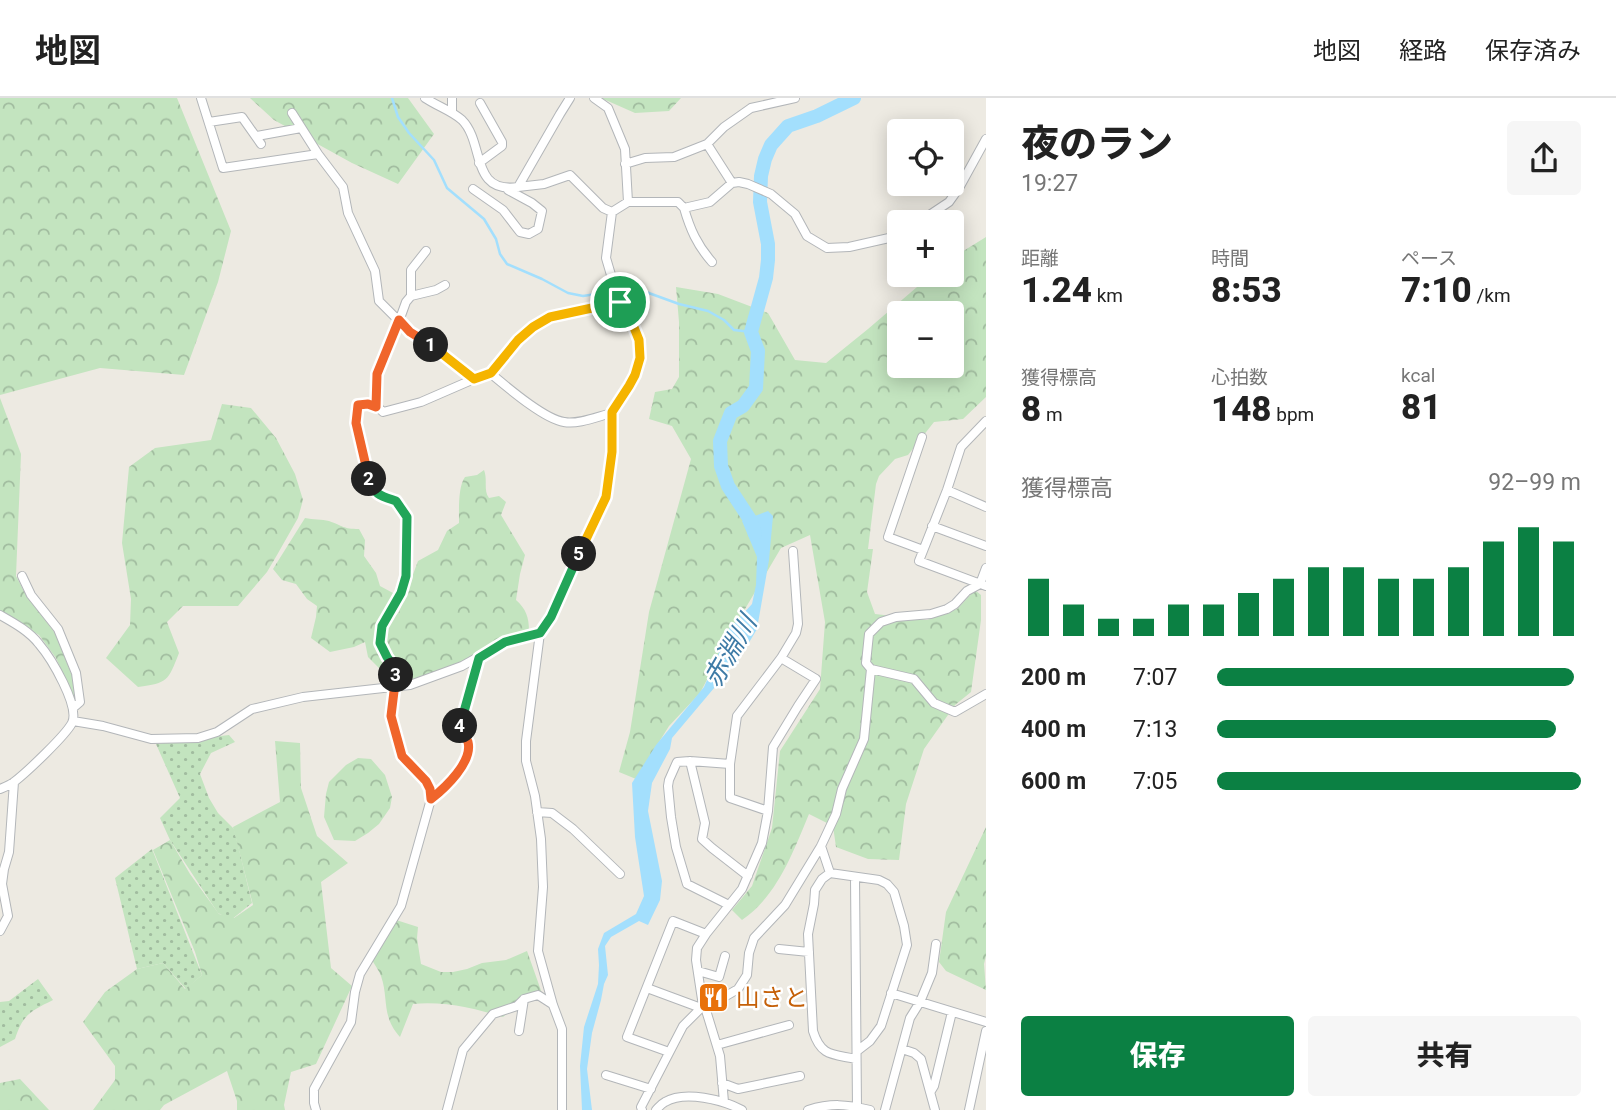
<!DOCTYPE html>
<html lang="ja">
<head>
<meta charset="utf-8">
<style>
  body { margin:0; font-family:Roboto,"Noto Sans JP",sans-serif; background:#f6f6f6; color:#222; height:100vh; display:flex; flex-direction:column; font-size:26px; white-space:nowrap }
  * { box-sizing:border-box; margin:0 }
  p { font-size:23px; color:#767676 }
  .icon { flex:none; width:38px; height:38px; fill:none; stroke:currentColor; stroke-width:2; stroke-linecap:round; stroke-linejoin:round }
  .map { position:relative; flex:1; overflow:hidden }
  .details { display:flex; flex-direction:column; background:#fff; width:630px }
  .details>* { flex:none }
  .controls { position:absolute; left:887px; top:21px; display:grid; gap:14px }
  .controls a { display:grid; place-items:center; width:77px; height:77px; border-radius:7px; background:#fff; box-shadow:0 4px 18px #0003; font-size:35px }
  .pin { position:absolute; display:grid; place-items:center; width:60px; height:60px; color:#fff; margin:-30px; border:4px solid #fff; border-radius:50%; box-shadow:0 2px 7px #0007 }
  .km { position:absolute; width:35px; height:35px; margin:-18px; border-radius:50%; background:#222; color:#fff; font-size:19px; line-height:35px; text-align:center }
  .round { display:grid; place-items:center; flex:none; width:74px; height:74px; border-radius:7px; background:#f6f6f6 }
  .overview { display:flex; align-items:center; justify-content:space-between; height:119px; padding:0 35px }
  h1 { font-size:38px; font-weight:800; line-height:52px }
  .stats { display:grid; grid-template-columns:repeat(3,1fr); gap:10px; height:119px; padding:7px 35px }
  .stats div { display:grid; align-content:center }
  .stats b { font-size:35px; font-weight:800 }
  .stats small { font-size:19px; font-weight:400 }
  .stats p { font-size:19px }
  .chart { height:196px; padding:14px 35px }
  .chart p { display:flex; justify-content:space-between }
  .chart svg { width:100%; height:126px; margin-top:7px; stroke:#0b8043; stroke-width:6 }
  .cta { display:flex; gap:14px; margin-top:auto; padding:14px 35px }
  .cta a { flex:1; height:80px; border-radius:7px; background:#0b8043; color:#fff; font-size:28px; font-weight:800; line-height:80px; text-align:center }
  .cta a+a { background:#f6f6f6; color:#222 }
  ul { padding:0 35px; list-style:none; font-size:23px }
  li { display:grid; grid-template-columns:112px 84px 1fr; align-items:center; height:52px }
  li i { height:18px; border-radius:9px; background:#0b8043 }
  header { display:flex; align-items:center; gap:42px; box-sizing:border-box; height:98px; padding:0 35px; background:#fff; border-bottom:2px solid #e0e0e0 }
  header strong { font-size:33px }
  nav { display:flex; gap:38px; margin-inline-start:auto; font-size:24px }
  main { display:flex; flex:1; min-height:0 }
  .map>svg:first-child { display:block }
  .grass { fill:url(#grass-dots) }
  .forest { fill:url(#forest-crowns); fill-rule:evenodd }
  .water { fill:#a3dffd }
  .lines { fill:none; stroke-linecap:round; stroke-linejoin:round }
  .stream { stroke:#a3dffd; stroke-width:2.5 }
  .river { stroke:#a3dffd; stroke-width:14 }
  .minor-casing { stroke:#b3b6b9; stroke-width:10 }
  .minor { stroke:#fff; stroke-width:8 }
  .split-1-casing { stroke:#fff; stroke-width:14 }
  .split-2-casing { stroke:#fff; stroke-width:14 }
  .split-3-casing { stroke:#fff; stroke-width:14 }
  .split-4-casing { stroke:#fff; stroke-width:14 }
  .split-5-casing { stroke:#fff; stroke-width:14 }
  .split-6-casing { stroke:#fff; stroke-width:14 }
  .split-1 { stroke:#f5b400; stroke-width:9 }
  .split-2 { stroke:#f0652b; stroke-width:9 }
  .split-3 { stroke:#22a559; stroke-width:9 }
  .split-4 { stroke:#f0652b; stroke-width:9 }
  .split-5 { stroke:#22a559; stroke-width:9 }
  .split-6 { stroke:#f5b400; stroke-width:9 }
  .labels { text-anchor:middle; stroke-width:5; stroke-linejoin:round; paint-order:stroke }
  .food-label { font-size:24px; fill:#c56008; stroke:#fff; text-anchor:start }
  .water-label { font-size:26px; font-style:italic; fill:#3e7ba6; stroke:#fff }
</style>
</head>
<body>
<header>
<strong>地図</strong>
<nav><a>地図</a><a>経路</a><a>保存済み</a></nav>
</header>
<main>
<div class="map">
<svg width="986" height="1012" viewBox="0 0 986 1012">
  <defs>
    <pattern id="grass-dots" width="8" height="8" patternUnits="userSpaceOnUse" patternTransform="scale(1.75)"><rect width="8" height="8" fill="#c3e4bf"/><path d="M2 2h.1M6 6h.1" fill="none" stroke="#a1bc9f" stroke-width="1.8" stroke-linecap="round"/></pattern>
    <pattern id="forest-crowns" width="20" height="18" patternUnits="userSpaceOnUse" patternTransform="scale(1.75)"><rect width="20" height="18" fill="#c3e4bf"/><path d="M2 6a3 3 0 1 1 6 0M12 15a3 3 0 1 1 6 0" fill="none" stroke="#a1bc9f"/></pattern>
  </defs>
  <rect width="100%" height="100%" fill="#edeae2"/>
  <path class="grass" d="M229 637 235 644 211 655 200 676 209 700 218 715 234 731 252 805 231 822 218 815 170 742 160 720 180 700 156 646Z
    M152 751 202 877 186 891 163 865 137 871 115 780Z
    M38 881 53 902C31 913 23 916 15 941L0 949V904L9 903Z"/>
  <path class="forest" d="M0 0H177L231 133 218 184 184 277 100 270 0 297Z
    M250 0H408L434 36 398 86 352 65 274 22Z
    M601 0H681L669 13 635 15Z
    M986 139V299L963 321 934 324 908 357 895 361 879 378 876 386 868 451H873L867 494 875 516 927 522 957 511 975 492 981 497V522L971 594 955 607 924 651 906 706 899 762 868 761 836 749 833 728 809 716C793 754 778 797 742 822L732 812 752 788 772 730 780 653 820 591 825 524 810 437 781 450 735 528 700 595 669 628 636 681 619 674 630 634 649 514 691 361 672 328 649 321 655 294 672 291 679 279V224L676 189 718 196 768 215 795 262 826 265 868 231 931 177H952V160ZM900 215H952V268H900Z
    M0 300 21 356 16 478 26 497 55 535 73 580 77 601 74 600 56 560 39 537 0 514Z
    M222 306 251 310 276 340 295 376 303 402 298 420 277 457 267 474 238 508H183L167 524 179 555C168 583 168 585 138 589L106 560 130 527 131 501 122 445 129 369 155 350 211 342Z
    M484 372C488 382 483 392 489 400L499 398 506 404 501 417 525 457 520 476 516 502C526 511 529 519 529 533L495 545 473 559 443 572 400 586 398 569 386 545 388 526 399 514 418 463 438 452 447 433 459 425C459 412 458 388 465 379L477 377Z
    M305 420C313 422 322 421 329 423 343 428 343 431 359 431L365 442 364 458 376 475 380 488 393 495 391 505 376 526 386 564 379 570 368 559 365 544 354 549 330 554 311 540 316 519 317 508 307 501 296 486 282 482 273 471Z
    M275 643 300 645 301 690 317 738 348 765 321 784 331 870 352 888 316 966 291 974 284 1007 285 1012H237V1003L227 973 164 1007 160 1012H93L115 982V968L83 924 105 894 137 871 163 865 185 891 202 877 195 854 153 752 170 742 190 776 219 816 234 820 253 807 233 729 280 704Z
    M358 660 371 661 385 677 392 699 390 710 379 726 368 735 355 743 334 742 324 719 326 696 329 684 346 667Z
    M986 729V858L984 866 986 892 946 873 939 864 946 814Z
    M393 821 418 829 417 840 421 866 441 874H453L467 871 482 865 506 862 527 853 544 901 520 905 503 919C474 910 443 903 413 906L400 939C381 918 389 901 381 878 379 873 375 867 372 862Z
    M20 981 49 1012H0V985Z"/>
  <path class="water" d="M768 413 773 418 769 462 757 531 741 558 672 640 670 651 652 685 648 713 662 783 660 802 648 827 639 823 611 839 605 848 608 877 604 886 601 902 592 935 587 971 592 1012H582L580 968 584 929 598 886 599 867 598 851 604 835 636 816 644 798 635 739 632 685 656 647 704 589 729 531 752 506 756 487 757 459 742 423Z"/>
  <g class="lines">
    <path class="stream" d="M392 0 398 19 409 35 434 62 447 90 484 121 496 141 500 156 507 166 542 181 568 195 583 198 635 190 679 206 708 213 724 222 734 232 751 234"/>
    <path class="river" d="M755 436 751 423 728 388 721 368 720 343 731 315 743 308 756 290 758 253 751 234 766 180 768 162V146L760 104 761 78 765 61 771 47 788 28 817 18 854 0"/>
    <defs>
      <path id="minor" d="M201 0 223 70 318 56
        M425 0C437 8 452 13 462 22 485 45 470 96 518 89L560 16 570 0
        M594 0 608 10 625 51 628 104
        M452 14V0
        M292 15 318 56 343 89 348 115 375 173 379 203 410 234 428 245 474 281 490 275C507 289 544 321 564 324 578 327 599 318 612 315
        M209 24 242 19 261 46
        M257 38 301 30
        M707 46 732 85
        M479 65 502 48V44L480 5
        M625 66 645 60 674 59 707 46 724 29 751 10 795 0
        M518 89 544 86 570 77 603 110 612 114
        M473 91 503 112 520 134 529 136 538 131 542 113 532 105 508 92
        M684 110C690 131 697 147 712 164
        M919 124 949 104 959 90 986 41
        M411 198V172L426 153
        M490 275 518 242 533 229 549 219 619 204
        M376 309 377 276 390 248 406 204 411 198 436 192 445 187
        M986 323 961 349 947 392 919 463 986 488
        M922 339 888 439 923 452
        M947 392 986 409
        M932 428 986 448
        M22 478 31 497 58 531 76 575 80 604 73 610
        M0 517C14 525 29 533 39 546 51 560 80 608 72 625 65 638 27 674 14 684 10 687 5 689 0 691
        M871 571 914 581 934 605 955 614 986 596
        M73 623 103 628 151 641 198 640 217 634 252 611 303 599 410 587 462 568 505 544 540 535
        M690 663 705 725 702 741 712 750 748 778
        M431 701 454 681 468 654V644L460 626 479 560
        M768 713 730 700V666L737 618 781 560 796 535 798 526 793 453
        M537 714 552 715 573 731 620 776
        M821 748 830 775
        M855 779 857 1009
        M729 807 687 786 676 749 671 719 668 688 669 682 677 664 690 663 730 666
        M0 833 8 818 2 786 4 771 9 754 14 684
        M779 851 809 854
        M698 873 719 879 725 858
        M647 890 701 910
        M891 895 986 924
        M703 908 696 862 697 850 706 836 742 791 762 745 768 713 773 649 798 608 816 581 781 560
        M705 909 720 958 724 1004
        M519 933 524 901
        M717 947 789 927
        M902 951 914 955 921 961 935 1012
        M669 954 627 939 673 823 706 836
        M856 961C833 956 821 959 813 933L808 836 814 806 815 792 822 781 830 775 879 782 887 786 894 794 904 828 907 847 881 928 870 943 857 953
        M606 977 651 991
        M722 985 738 991 800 978
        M931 993 934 988 952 914
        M316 1012 314 1005V991L351 924 355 894 360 876 401 808 431 701 430 691 426 683 402 658 391 618 397 573 387 559 381 545 382 528 401 495 406 478 407 420 396 403 380 398 372 390 356 325 358 307C368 306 376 306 383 314L421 304 474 281
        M447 1012 463 952 493 916 517 908 524 901 538 897 552 906
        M562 1012V931L553 907 538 853 543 789 541 741 535 698 526 663V643L540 535 550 519 606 399 612 354V315L635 277 640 260 639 242 627 212 619 204 606 160 612 114 628 104H678L684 110 710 104 732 85 739 84 748 86 771 96 795 116 807 138 827 150 849 149 889 140 900 135
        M642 1012 641 1009 683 928 703 908 707 909 738 891 747 877 749 855 754 840 785 807 821 748 836 716 842 691 864 641 871 571 866 565 869 536 881 524 896 519 931 516 947 511 955 506 967 493 980 486 986 470
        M656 1012C659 1009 661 1006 665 1004 685 992 723 1002 742 1012
        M808 1012C831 1005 846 1006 870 1012
        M885 1012 910 920 920 904 932 875 936 846
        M969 1012 986 933"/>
    </defs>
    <use href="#minor" class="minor-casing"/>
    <use href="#minor" class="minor"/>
  </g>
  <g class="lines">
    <defs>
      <path id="split-1" d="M431 247 474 281 491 275 518 242 533 229 550 219 620 204"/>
      <path id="split-2" d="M369 381 356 325 358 307 368 306 376 309 377 276 399 222 410 234 431 247"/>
      <path id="split-3" d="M369 381C374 397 381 398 396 403L407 419 406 478 401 495 382 528 380 545 387 559 397 573 396 577"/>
      <path id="split-4" d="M396 577 391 618 402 658 426 683 430 691 431 701C445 690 473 664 468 644 466 639 463 633 460 628"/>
      <path id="split-5" d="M460 628 479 560 505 544 540 535 551 519 579 456"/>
      <path id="split-6" d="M579 456 606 399 612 354V314L629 288 635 277 640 260 639 242 627 212 620 204"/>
    </defs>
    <use href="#split-1" class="split-1-casing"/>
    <use href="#split-2" class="split-2-casing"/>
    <use href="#split-3" class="split-3-casing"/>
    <use href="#split-4" class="split-4-casing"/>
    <use href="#split-5" class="split-5-casing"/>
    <use href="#split-6" class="split-6-casing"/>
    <use href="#split-1" class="split-1"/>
    <use href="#split-2" class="split-2"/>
    <use href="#split-3" class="split-3"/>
    <use href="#split-4" class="split-4"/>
    <use href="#split-5" class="split-5"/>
    <use href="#split-6" class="split-6"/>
  </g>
  <defs>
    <symbol id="restaurant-square" viewBox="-11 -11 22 22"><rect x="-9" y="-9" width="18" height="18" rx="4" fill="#e8710a" stroke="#fff"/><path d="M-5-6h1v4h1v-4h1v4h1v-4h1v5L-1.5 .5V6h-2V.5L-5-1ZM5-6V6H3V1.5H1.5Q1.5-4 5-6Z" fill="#fff"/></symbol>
  </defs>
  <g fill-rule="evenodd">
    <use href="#restaurant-square" x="696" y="882" width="35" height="35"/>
  </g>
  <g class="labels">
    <g class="food-label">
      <text x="736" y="908">山さと</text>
    </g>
    <g class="water-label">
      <text transform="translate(730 553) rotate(-60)" y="9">赤淵川</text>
    </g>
  </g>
</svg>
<div class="controls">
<a><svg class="icon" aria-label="locate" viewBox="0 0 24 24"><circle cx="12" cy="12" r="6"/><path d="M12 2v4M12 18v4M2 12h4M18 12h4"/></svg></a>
<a>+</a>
<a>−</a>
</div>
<div class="pin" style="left:620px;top:204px;background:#1e9e55"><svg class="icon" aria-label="arrive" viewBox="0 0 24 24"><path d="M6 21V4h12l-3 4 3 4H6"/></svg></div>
<b class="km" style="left:431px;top:247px">1</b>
<b class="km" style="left:369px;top:381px">2</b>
<b class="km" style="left:396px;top:577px">3</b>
<b class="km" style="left:460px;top:628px">4</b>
<b class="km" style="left:579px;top:456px">5</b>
</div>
<section class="details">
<div class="overview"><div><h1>夜のラン</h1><p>19:27</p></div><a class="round"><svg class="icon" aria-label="share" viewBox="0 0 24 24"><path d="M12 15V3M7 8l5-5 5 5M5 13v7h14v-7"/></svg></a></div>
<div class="stats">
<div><p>距離</p><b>1.24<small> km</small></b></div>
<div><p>時間</p><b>8:53</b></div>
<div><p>ペース</p><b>7:10<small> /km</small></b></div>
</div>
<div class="stats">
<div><p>獲得標高</p><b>8<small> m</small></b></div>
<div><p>心拍数</p><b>148<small> bpm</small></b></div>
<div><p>kcal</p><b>81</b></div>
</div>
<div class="chart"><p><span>獲得標高</span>92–99 m</p>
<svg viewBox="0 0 160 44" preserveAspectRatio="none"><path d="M5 44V24M15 44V33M25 44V38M35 44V38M45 44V33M55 44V33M65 44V29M75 44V24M85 44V20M95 44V20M105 44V24M115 44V24M125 44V20M135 44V11M145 44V6M155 44V11"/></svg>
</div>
<ul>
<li><b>200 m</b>7:07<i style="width:98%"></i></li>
<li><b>400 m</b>7:13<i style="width:93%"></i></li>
<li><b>600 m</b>7:05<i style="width:100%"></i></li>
</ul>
<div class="cta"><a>保存</a><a>共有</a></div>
</section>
</main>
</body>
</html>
